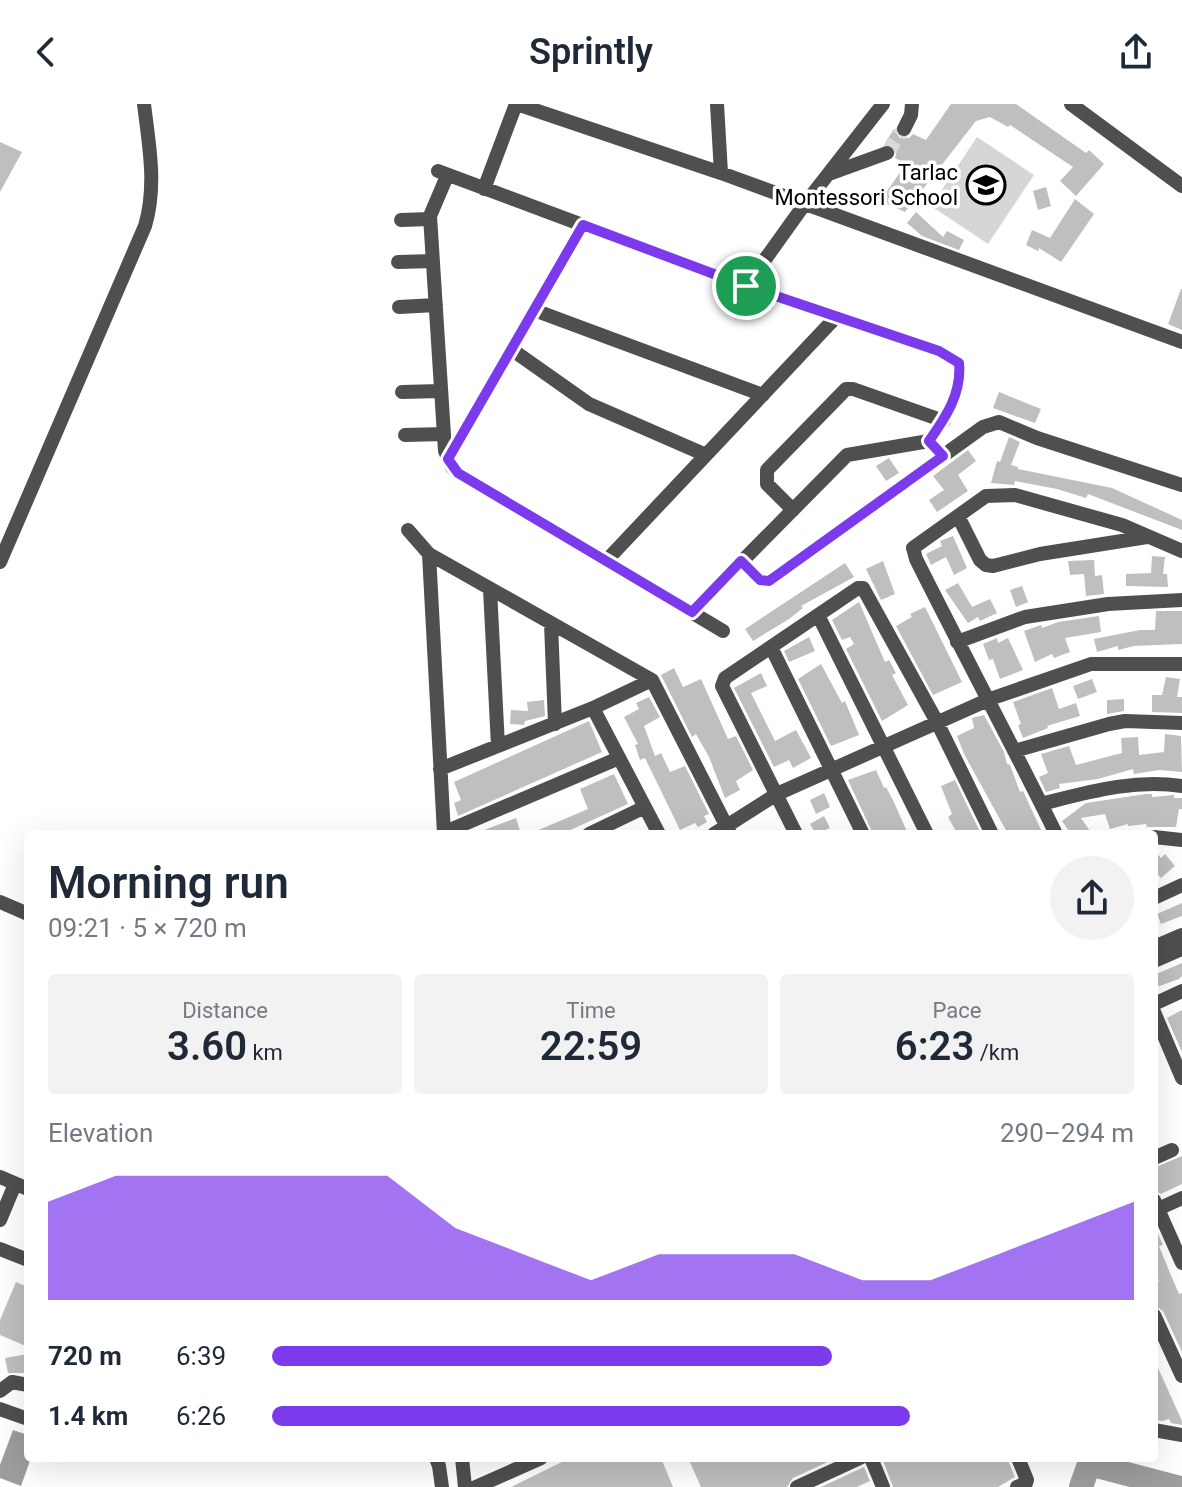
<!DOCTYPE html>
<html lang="en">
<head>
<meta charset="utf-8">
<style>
  body { margin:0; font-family:Roboto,sans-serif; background:#f2f2f3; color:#1f2937; height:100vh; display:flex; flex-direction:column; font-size:30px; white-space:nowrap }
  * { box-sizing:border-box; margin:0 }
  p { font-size:26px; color:#747a83 }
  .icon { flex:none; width:44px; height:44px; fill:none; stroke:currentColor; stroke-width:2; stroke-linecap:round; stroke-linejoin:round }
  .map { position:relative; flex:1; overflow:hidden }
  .side { position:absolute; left:24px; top:726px; width:1134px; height:632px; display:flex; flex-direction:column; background:#fff; border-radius:8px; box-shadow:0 8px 32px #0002 }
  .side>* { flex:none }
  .pin { position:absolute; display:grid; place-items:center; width:68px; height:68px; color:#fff; margin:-34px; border:4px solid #fff; border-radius:50%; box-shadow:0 2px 8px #0007 }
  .round { display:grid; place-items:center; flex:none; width:84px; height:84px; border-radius:42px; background:#f2f2f3 }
  .head { display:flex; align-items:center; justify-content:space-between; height:136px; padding:0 24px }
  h1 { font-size:44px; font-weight:600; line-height:60px }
  .figures { display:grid; grid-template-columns:repeat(3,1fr); gap:12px; height:136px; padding:8px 24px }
  .figures div { display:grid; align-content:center; border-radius:8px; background:#f2f2f3; text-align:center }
  .figures b { font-size:40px; font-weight:600 }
  .figures small { font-size:22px; font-weight:400 }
  .figures p { font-size:22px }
  .chart { height:224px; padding:16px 24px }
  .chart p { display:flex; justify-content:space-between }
  .chart svg { width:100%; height:144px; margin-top:8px; fill:#7c3aed; opacity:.7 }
  ul { padding:0 24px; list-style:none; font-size:26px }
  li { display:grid; grid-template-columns:128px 96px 1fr; align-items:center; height:60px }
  li i { height:20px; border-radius:10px; background:#7c3aed }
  header { display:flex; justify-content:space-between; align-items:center; height:104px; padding:0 24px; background:#fff; font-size:36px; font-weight:600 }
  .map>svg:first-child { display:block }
  .green { fill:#d6d6d6 }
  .water { fill:#9d9d9d }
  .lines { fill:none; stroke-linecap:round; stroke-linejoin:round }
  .river { stroke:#9d9d9d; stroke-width:24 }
  .building { fill:#bfbfbf }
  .minor-tunnel { stroke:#d9d9d9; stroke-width:14; stroke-dasharray:14 7; stroke-linecap:butt }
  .minor { stroke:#4f4f4f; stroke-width:14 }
  .route-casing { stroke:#fff; stroke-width:16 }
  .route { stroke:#7c3aed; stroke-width:10 }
  .labels { text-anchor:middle; stroke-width:7; stroke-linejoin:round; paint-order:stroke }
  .poi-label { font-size:22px; fill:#000; stroke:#fff; text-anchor:end }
</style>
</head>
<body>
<header><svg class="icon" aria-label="back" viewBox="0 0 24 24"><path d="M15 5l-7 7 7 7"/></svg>Sprintly<svg class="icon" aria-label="share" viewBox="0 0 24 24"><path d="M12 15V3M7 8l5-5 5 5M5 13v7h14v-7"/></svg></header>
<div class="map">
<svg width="1182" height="1383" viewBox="0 0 1182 1383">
  <rect width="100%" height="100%" fill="#fff"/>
  <path class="green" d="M977 33 1034 71 988 140 931 102Z"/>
  <path class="water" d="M13 1326 28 1331V1354H31L21 1382 0 1374V1361Z"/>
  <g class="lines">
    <path class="river" d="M1081 1383 1089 1360 1177 1383"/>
  </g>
  <path class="building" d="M951 0H1016L1086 49 1089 46 1104 60 1076 92 1060 77 1073 63 1010 21 1008 23 990 13 976 17 905 108 880 97 906 60 895 54 897 46 894 42 885 39 894 25 900 34H909L913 30 926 36Z
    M0 38 22 48 0 88Z
    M1046 83 1051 102 1038 106 1033 87Z
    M1075 95 1094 110 1061 158 1039 144 1038 147 1026 141 1032 126 1050 134Z
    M916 108 943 133 947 127 964 136 959 146 922 132 907 119Z
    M1181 185H1182V226L1168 220Z
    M999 288 1041 305 1035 319 993 304Z
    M1009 333 1020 338 1011 361 1018 363V365L1112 384 1182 416V426L1088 390 1086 394 1057 385 1015 377 1014 381 991 379 997 357 1000 358Z
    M968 346 976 357 958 371 968 387 937 408 929 396 944 386 933 372Z
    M889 354 899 369 886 377 876 362Z
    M953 432 967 464 954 471 946 453 931 461 926 450 942 442 940 437Z
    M1152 452 1165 453 1163 470H1167L1168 483 1126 482V470L1151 469Z
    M1094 456 1095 472 1102 471 1104 490 1086 492 1084 470 1070 471 1068 457Z
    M883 457 895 490 881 496 866 465Z
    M845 459 854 473 801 502 803 504 789 515 753 537 745 525Z
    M958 479 972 503 990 495 997 509 980 517 978 513 968 519 945 486Z
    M1022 482 1028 498 1016 503 1010 486Z
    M859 498 885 558 889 556 896 569 892 571 908 601 882 617 846 545 854 540 850 533 842 536 832 516Z
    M925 503 962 578 933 591 896 522 912 513 910 510Z
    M1156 507H1182V540L1134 542 1118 546V542L1097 548 1094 535 1140 526H1155Z
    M1099 512 1101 528 1065 534 1070 548 1054 554 1052 550 1035 558 1024 527 1041 521 1042 524 1058 518Z
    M809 533 815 547 789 558 784 547Z
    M997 534 998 539 1008 534 1023 566 1000 575 993 555 989 556 983 540Z
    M821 560 842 599 845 597 859 631 831 642 798 575Z
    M674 564 683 583 701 575 728 635 736 632 753 666 736 677 740 686 725 694 709 653 696 630 692 633 661 571Z
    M761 569 767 582 751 589 775 637 796 626 811 654 793 664 789 656 774 663 734 584Z
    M1166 573 1180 575 1177 593H1182V609L1152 608V591H1162Z
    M1092 575 1097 588 1078 595 1073 582Z
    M1052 584 1059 605 1076 599 1080 612 1047 622 1048 624 1023 634 1018 621 1021 620 1013 598Z
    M649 593 660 613 644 622 655 652 661 649 670 668 685 662 709 710 704 712 707 718 698 723 695 719 680 726 645 654 640 656 635 641 638 640 624 613 639 605 636 599Z
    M1124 595V607L1107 610V596Z
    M544 596 545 612 525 617 524 621 510 620 511 606 528 607 527 598Z
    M984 611 1004 648 1007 660 1010 661 1020 688 1023 687 1043 730H1008L964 650 957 632 974 624 972 614Z
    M589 617 602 648 458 712 454 699 461 696 454 678Z
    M1165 630 1181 632 1182 668 1159 666 1134 670 1133 665 1098 675 1059 680 1060 684 1046 688 1039 673 1048 669 1041 650 1069 642 1076 661 1122 649 1121 634 1138 633 1139 651 1164 648Z
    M876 666 884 684 886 683 893 696 908 730H873L848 676Z
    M614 670 628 700 568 727 569 730H529L588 705 580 685Z
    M955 676 981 730H955L957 729 948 713 952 710 941 682Z
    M824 689 830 703 816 710 810 696Z
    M1146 690H1152V693L1174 691V694H1182V705H1179L1176 723H1147L1146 720 1128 722V720L1110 725 1105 710 1081 714 1092 730H1071L1062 717 1086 699Z
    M824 712 830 724 816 730 810 720Z
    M516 714 521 730H479V728Z
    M1154 746 1161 754 1165 750 1175 762 1161 774 1154 766Z
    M1182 799V812L1161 820 1157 810Z
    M1182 859V872L1179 875 1154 884V871Z
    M1182 906V948L1167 914Z
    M1182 1052V1080L1161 1090 1154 1086V1064Z
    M1154 1121 1163 1141 1159 1142 1170 1169 1179 1190 1182 1189V1248L1163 1207 1154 1201V1179L1159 1177 1154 1165Z
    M16 1178 28 1183V1243L0 1231V1216Z
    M28 1250V1269H8L5 1254Z
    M1154 1255 1182 1317V1321L1171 1319 1169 1315 1163 1317 1154 1316Z
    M570 1354H661L673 1383H511Z
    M688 1354H836L793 1374 787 1383H701Z
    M882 1354H1007L1015 1373 998 1383H893Z
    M864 1363 870 1377 857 1383H821Z"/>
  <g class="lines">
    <path class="minor-tunnel" d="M887 49 904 25"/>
    <path class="minor" d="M517 0 721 69 1182 238
      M717 0 721 69
      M1071 0 1182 82
      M904 25 911 11 912 0
      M438 67 746 182 939 247 959 259C961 289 946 313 929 337L847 351 692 508
      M829 70 887 49
      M447 72 430 112 445 347 452 363 458 369 723 527
      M484 85 516 0
      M401 116 430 115
      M398 158 433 157
      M746 182 804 101 883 0
      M399 203 436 201
      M534 206 763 291
      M511 245 589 300 706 351
      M402 288 441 287
      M405 331 444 330
      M448 355 583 121
      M793 406 767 380V366L846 285H853L944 317
      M959 414 980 456 986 461 993 462 1040 450 1147 433
      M408 426 429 450 652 576 730 729
      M429 450 444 730
      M606 457 837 212
      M741 457 760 476 769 477 983 323 999 318 1037 334 1182 381
      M0 458 145 122C157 81 149 42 144 0
      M490 485 498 642
      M818 511 927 730
      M551 520 555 620
      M957 538 1025 513 1108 500 1182 496
      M771 543 863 730
      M593 604 659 730
      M1014 647 1109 620 1125 617 1182 619
      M440 665 593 604 652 576
      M1041 700C1089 688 1133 675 1182 682
      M443 729 619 654
      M589 730 645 703
      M714 730 777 690 990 595 1091 560H1182
      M796 730 722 582 725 574 858 484H863L937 618 992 730
      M1056 730C1011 638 962 547 916 455L913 444 986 392 1015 391 1122 421 1182 447
      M1154 733 1182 736
      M1154 794 1182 781
      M0 798 28 810
      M1154 843 1182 831
      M1154 857 1182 845
      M1154 900 1182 887
      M1154 908 1182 974
      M1154 1054 1172 1046
      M0 1073 28 1085
      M1154 1096 1182 1159
      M1158 1105 1182 1094
      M0 1116 15 1080
      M0 1145 28 1156
      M1154 1211 1182 1272
      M0 1287 12 1278 28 1281
      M0 1305 28 1315
      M1154 1326 1182 1331
      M436 1354 439 1362 442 1383
      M462 1354 465 1383
      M871 1354 883 1383
      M476 1383 541 1354
      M797 1383 860 1354
      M1017 1383 1026 1379 1027 1376 1018 1354"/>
  </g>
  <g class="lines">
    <defs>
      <path id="route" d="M583 121 746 182 939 247 959 259C962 289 946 313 929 337L943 352 769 477 760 476 741 457 692 508 458 369 448 355Z"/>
    </defs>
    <use href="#route" class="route-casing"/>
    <use href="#route" class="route"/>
  </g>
  <defs>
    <symbol id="school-ring" viewBox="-11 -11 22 22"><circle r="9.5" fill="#fff" stroke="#000" stroke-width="1.5"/><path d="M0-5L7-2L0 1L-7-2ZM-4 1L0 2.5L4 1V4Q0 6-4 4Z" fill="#000"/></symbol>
  </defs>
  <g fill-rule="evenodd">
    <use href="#school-ring" x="964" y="59" width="44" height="44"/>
  </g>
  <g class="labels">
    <g class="poi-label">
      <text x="958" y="76">Tarlac<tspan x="958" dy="25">Montessori School</tspan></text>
    </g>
  </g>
</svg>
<div class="pin" style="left:746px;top:182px;background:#1e9e55"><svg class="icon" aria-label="arrive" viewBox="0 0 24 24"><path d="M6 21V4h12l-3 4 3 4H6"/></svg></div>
<section class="side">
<div class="head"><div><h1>Morning run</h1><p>09:21 · 5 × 720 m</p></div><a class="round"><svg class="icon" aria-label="share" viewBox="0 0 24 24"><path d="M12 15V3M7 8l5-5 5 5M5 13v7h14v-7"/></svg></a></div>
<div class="figures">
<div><p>Distance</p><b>3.60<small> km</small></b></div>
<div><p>Time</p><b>22:59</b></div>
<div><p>Pace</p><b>6:23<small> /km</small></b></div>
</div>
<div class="chart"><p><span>Elevation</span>290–294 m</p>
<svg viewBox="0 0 160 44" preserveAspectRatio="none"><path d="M0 44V14L10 6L20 6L30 6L40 6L50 6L60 22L70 30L80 38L90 30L100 30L110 30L120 38L130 38L140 30L150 22L160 14V44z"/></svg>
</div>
<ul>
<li><b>720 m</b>6:39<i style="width:65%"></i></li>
<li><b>1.4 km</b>6:26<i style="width:74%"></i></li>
</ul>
</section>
</div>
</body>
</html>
